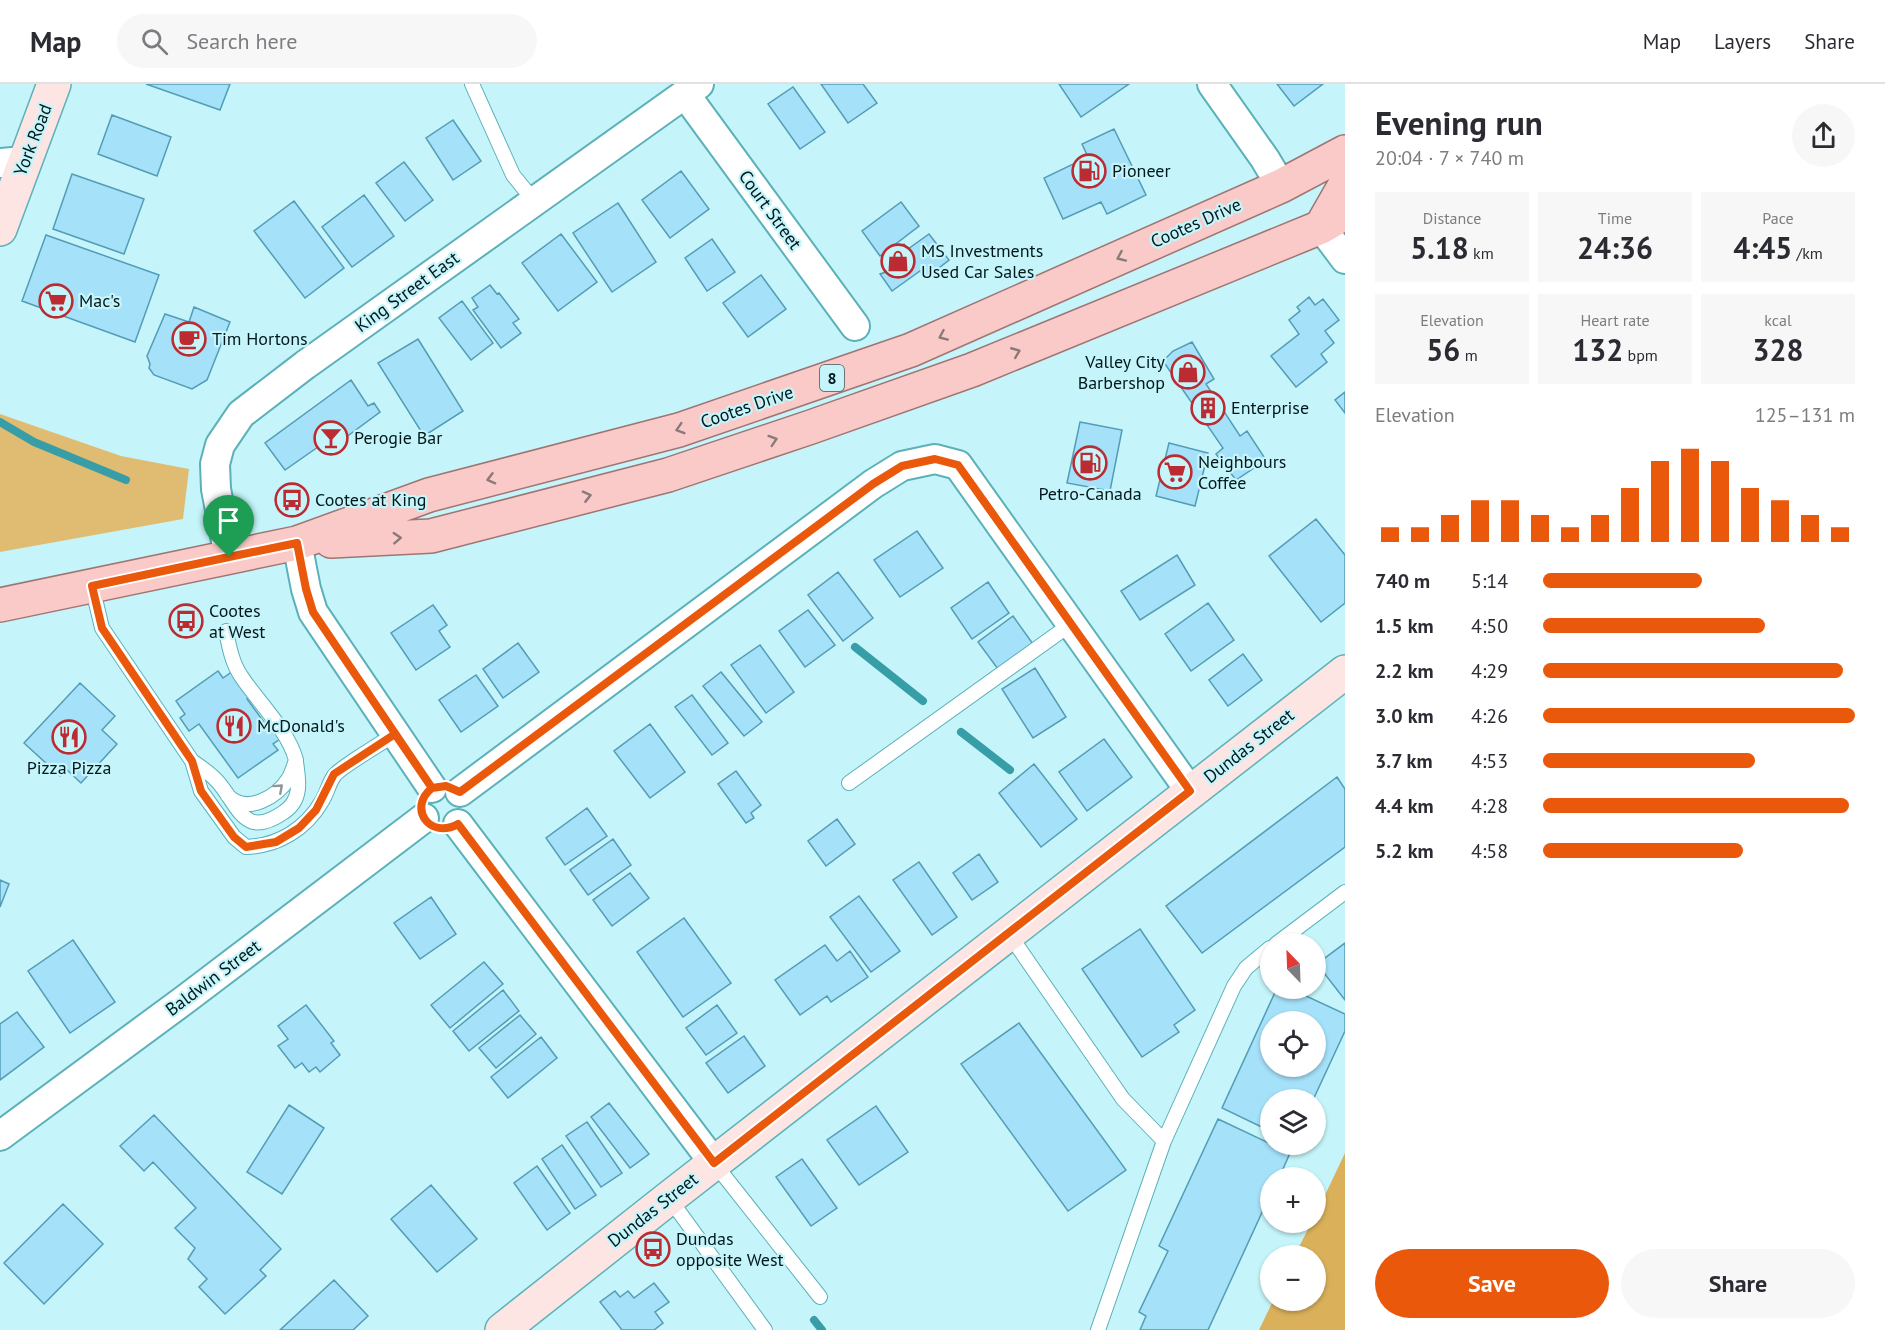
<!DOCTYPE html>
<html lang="en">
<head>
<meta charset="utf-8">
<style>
  body { margin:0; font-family:"PT Sans",sans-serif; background:#f7f7f7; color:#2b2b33; height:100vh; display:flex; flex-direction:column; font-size:22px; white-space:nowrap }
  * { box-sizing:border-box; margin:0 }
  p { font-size:20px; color:#7c7c81 }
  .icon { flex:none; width:33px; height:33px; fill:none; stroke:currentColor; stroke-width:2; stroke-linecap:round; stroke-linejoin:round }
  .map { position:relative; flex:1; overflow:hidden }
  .details { display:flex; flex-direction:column; background:#fff; width:540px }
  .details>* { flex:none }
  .needle { width:39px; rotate:337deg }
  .fabs { position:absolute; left:1260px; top:849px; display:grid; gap:12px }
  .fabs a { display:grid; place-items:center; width:66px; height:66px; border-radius:50%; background:#fff; box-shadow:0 2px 4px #0004; font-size:30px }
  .pin { position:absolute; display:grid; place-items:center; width:51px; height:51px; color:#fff; margin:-62px -26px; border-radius:50% 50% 50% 0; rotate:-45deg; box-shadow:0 0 6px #0007 }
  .pin .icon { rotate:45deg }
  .round { display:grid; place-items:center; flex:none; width:63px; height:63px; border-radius:32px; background:#f7f7f7 }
  .summary { display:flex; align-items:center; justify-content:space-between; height:102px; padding:0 30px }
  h1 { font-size:33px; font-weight:600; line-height:45px }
  .figures { display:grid; grid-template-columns:repeat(3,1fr); gap:9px; height:102px; padding:6px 30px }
  .figures div { display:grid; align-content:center; border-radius:0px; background:#f7f7f7; text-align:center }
  .figures b { font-size:30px; font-weight:600 }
  .figures small { font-size:16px; font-weight:400 }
  .figures p { font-size:16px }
  .chart { height:168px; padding:12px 30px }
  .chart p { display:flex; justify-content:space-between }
  .chart svg { width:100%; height:108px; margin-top:6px; stroke:#ea580c; stroke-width:6 }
  .primary-button { display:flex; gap:12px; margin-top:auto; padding:12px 30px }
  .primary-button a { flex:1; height:69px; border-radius:36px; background:#ea580c; color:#fff; font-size:24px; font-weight:600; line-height:69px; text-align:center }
  .primary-button a+a { background:#f7f7f7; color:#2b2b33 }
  ul { padding:0 30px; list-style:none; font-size:20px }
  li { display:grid; grid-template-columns:96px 72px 1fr; align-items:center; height:45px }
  li i { height:15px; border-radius:8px; background:#ea580c }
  header { display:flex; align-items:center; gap:36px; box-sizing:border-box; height:84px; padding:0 30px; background:#fff; border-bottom:2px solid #e1e1e2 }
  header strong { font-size:28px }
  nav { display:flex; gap:33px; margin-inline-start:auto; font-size:21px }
  .search { width:420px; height:54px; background:#f7f7f7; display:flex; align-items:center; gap:15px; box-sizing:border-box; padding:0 21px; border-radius:33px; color:#7c7c81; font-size:22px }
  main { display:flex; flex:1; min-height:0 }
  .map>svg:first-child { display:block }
  .green { fill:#e0bc73 }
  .forest { fill:#dab15a }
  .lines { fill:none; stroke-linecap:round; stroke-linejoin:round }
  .stream { stroke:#379da7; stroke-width:8 }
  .building { fill:#a5e1f9; stroke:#539cb6; stroke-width:1.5; fill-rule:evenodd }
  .lane-casing { stroke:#5cb1b9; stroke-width:16 }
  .street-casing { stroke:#5cb1b9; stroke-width:32 }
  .secondary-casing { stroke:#5cb1b9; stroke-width:36 }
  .primary-casing { stroke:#9f7573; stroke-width:36 }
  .lane { stroke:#fff; stroke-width:14 }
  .street { stroke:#fff; stroke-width:28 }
  .secondary { stroke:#fce5e3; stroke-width:33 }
  .primary { stroke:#f9cac7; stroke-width:33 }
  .oneway { stroke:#897a7a }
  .oneway2 { stroke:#8c9798 }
  .route-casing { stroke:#fff; stroke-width:12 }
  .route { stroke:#ea580c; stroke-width:8 }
  .labels { text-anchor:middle; stroke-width:4.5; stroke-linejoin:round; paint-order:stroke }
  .shield { fill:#c5f5fa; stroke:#3b5a5e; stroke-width:1.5 }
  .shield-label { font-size:16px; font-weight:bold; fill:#00181b }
  .street-label { font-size:18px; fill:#00181b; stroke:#c5f5fa }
  .poi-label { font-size:18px; fill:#00181b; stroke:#c5f5fa; text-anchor:start }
</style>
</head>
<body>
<header>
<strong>Map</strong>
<div class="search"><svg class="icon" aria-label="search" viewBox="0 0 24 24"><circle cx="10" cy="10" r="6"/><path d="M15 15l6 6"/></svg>Search here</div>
<nav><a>Map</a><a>Layers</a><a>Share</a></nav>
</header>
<main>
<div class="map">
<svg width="1345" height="1246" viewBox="0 0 1345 1246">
  <rect width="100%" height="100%" fill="#c5f5fa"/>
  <path class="green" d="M0 330 121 372 189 385 183 435 0 468Z"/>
  <path class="forest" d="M1345 1069V1246H1259L1273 1217 1316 1216V1172L1295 1171 1311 1139 1316 1138V1130Z"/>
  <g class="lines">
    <path class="stream" d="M0 338 34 358 126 396
      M855 563 923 617
      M961 648 1010 686
      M814 1236 822 1246"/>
  </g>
  <path class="building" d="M146 0H230L220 26Z
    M821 0H863L877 19 848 39Z
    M1059 0H1129L1081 33Z
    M1277 0H1323L1294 22Z
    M793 3 825 48 800 65 768 20Z
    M112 31 171 53 157 92 98 70Z
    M453 36 481 77 453 96 426 54Z
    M1114 45 1146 111 1107 130 1101 118 1063 135 1044 94 1088 73 1082 60Z
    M404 78 433 116 405 137 376 99Z
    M681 87 709 125 670 154 642 116Z
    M72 90 144 115 124 170 53 145Z
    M364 111 394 152 352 183 322 143Z
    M294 117 344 184 305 214 254 147Z
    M901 118 919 142 880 172 862 147Z
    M618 119 656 178 612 208 573 149Z
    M561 150 597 198 558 227 522 179Z
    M929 150 949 176 926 194 920 187 892 207 880 190 889 187 882 176 904 160 908 165Z
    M46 151 159 191 135 258 22 217Z
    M712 155 735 188 707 207 685 174Z
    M761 191 786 225 748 253 723 219Z
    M490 201 497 210 499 209 519 235 513 239 521 249 501 264 473 226 478 223 472 214Z
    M1309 213 1315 221 1323 215 1339 236 1325 247 1334 259 1321 270 1327 278 1296 303 1271 272 1299 250 1289 236 1300 227 1297 223Z
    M462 217 493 259 471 276 439 234Z
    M194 223 230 238 207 296 192 305 154 291 149 284 150 280 147 272 165 230 189 238Z
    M418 255 463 327 424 352 378 279Z
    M1192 258 1214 295 1206 300 1240 352 1247 347 1266 376 1236 396 1216 370 1223 364 1163 277 1173 267Z
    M351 296 368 322 374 319 380 328 330 365 318 363 285 386 265 359Z
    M1345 308V329L1335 316Z
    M1080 338 1122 346 1110 407 1067 399Z
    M1169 359 1208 369 1195 422 1156 412Z
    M1316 435 1345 471V519L1321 538 1269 472Z
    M917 447 943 484 900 513 874 476Z
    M1177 471 1195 501 1140 536 1121 507Z
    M838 488 873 534 843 557 808 511Z
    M988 498 1009 529 972 555 951 524Z
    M1208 519 1234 556 1191 587 1165 550Z
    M433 521 447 541 439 547 450 563 416 586 391 549Z
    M808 526 835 561 805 583 779 547Z
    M1013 532 1033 560 998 585 978 558Z
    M518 559 539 588 503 614 483 585Z
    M760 561 794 608 766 629 731 581Z
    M1243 570 1262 596 1228 622 1209 596Z
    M1035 584 1066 633 1033 654 1002 605Z
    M218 587 223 594 233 587 252 612 247 615 272 649 278 645 283 653 273 660 278 666 238 694 199 640 189 647 180 634 185 630 176 617Z
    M721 588 762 638 744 652 703 602Z
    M476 591 498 622 461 648 439 616Z
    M80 599 115 632 102 646 117 660 81 699 66 685 60 692 24 659Z
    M692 611 728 659 712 671 675 623Z
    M650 640 685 688 650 714 614 667Z
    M1104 655 1132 693 1087 727 1059 688Z
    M1034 680 1077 735 1041 763 999 709Z
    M736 687 761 721 751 729 754 734 746 739 718 700Z
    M1337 693 1345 705V763L1202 869 1166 822Z
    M587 724 607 752 565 781 546 754Z
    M837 735 855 760 826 782 808 757Z
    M613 755 631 781 588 811 570 786Z
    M979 770 998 798 972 816 953 789Z
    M919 778 957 833 932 851 893 796Z
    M630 789 649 814 612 842 593 816Z
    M0 796 9 800 0 823Z
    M859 812 900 867 871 888 830 833Z
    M431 813 456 850 420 875 394 839Z
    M684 834 731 899 683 933 637 868Z
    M1140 845 1195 926 1174 941 1179 948 1142 973 1082 885Z
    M73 856 115 918 70 949 28 887Z
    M1345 859V916L1317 880Z
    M825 861 837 877 850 867 868 893 831 918 827 912 800 931 775 896Z
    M484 878 503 900 450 944 431 921Z
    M1277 904H1289L1345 930V947L1313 1016H1270V1047L1222 1024ZM1270 938H1316V982H1270Z
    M503 906 519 927 469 967 453 947Z
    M306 921 334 957 331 959 340 971 320 988 316 983 309 988 302 979 295 984 278 962 288 955 278 942Z
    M717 921 737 949 706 971 686 944Z
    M17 928 44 963 0 996V940Z
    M520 931 536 950 496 984 479 964Z
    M1019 939 1126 1086 1068 1127 961 980Z
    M744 952 765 982 728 1009 706 979Z
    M541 953 557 974 508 1014 491 993Z
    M609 1019 649 1070 630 1084 591 1033Z
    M289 1021 324 1044 282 1110 247 1088Z
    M876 1022 908 1068 859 1101 827 1056Z
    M154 1031 281 1165 260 1186 266 1192 225 1230 199 1203 207 1195 188 1175 195 1164 175 1144 196 1124 153 1078 144 1087 120 1062Z
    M1218 1035 1290 1069 1279 1094H1270V1111L1208 1246H1140L1146 1232 1139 1228 1168 1167 1159 1162Z
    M587 1038 622 1089 601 1103 566 1052Z
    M562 1061 596 1111 575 1125 542 1075Z
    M802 1075 837 1124 811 1142 776 1093Z
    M537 1082 570 1129 547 1146 514 1099Z
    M431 1101 477 1155 437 1188 391 1135Z
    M63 1120 103 1160 44 1220 4 1179Z
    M334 1196 368 1232 353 1246H280Z
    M654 1199 669 1218 655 1228 663 1239 654 1246H622L600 1218 615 1207 620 1213 628 1207 634 1214Z"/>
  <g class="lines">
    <defs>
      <path id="lane" d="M472 0 513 91 534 117
        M92 502 102 544 192 677 201 707 234 753 246 763C278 762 306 745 322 717 327 709 329 699 334 692 340 683 384 658 395 650
        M226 547C229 562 232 579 241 592 258 618 288 646 296 676 294 682 292 688 289 694 277 713 247 731 228 712
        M192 677C201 683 211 690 218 698 239 722 244 756 284 728 302 716 299 697 296 678
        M849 699 1071 540
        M1009 850 1123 1015 1164 1057
        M1276 860 1345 808
        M714 1079 820 1213
        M669 1114 765 1246
        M1098 1246 1164 1057 1234 902 1246 884 1270 864"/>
      <path id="street" d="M1212 0 1265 75 1281 102
        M685 10 855 242
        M0 79 24 77
        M1321 143 1345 175
        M297 459 306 505 313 528 432 704
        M229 473 216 405 215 380 220 361 241 330 305 281 699 0
        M460 708 873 400 902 382 935 375 958 381 1190 707
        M458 740 714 1079
        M0 1052 187 914 424 734"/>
      <path id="secondary" d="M0 145 54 0
        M502 1246 669 1114 1345 588"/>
      <path id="primary" d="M1321 143 1345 101
        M331 457 431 452 668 391 811 343 972 286 1321 143 1345 129
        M0 521 297 459 429 411 679 346 911 266 1281 102 1345 68"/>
    </defs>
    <use href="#lane" class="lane-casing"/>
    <use href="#street" class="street-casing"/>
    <use href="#secondary" class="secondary-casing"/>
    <use href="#primary" class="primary-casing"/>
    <use href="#lane" class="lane"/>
    <use href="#street" class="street"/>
    <use href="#secondary" class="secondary"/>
    <use href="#primary" class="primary"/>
  </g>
  <defs><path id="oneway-chevron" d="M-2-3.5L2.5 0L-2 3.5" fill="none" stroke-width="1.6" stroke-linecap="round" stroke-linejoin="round" transform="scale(1.5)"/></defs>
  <g class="oneway">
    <use href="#oneway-chevron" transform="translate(1121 173) rotate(156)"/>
    <use href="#oneway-chevron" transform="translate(943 252) rotate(156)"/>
    <use href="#oneway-chevron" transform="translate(1016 268) rotate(-22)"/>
    <use href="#oneway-chevron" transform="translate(680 345) rotate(163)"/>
    <use href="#oneway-chevron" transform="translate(773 356) rotate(-18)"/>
    <use href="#oneway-chevron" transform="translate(491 395) rotate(165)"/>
    <use href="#oneway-chevron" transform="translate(587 412) rotate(-14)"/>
    <use href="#oneway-chevron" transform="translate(397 454) rotate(-3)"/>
  </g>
  <use class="oneway2" href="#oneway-chevron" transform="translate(279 704) rotate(-42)"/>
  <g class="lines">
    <defs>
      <path id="route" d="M229 473 92 502 102 544 192 677 201 707 234 753 246 763 276 758 299 744 316 726 334 690 395 650 432 704 446 702 460 708 873 400 902 382 935 375 958 381 1190 707 714 1079 458 740C430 756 407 724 432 704L313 528 306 505 297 459 229 473"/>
    </defs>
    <use href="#route" class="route-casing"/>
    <use href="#route" class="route"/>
  </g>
  <defs>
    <symbol id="fuel-ring" viewBox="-11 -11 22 22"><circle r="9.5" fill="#c5f5fa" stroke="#bb2b31" stroke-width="1.5"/><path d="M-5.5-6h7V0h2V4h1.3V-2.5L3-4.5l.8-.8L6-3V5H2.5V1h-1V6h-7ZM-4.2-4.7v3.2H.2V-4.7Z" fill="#bb2b31"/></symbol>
    <symbol id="shop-ring" viewBox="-11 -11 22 22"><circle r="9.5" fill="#c5f5fa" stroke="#bb2b31" stroke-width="1.5"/><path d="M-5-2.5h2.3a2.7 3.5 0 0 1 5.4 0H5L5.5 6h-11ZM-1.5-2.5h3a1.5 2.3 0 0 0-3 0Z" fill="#bb2b31"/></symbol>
    <symbol id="supermarket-ring" viewBox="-11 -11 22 22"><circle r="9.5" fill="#c5f5fa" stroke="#bb2b31" stroke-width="1.5"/><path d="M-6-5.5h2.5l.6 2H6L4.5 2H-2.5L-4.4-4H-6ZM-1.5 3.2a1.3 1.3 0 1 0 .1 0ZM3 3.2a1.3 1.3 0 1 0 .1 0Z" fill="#bb2b31"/></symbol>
    <symbol id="cafe-ring" viewBox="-11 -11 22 22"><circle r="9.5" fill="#c5f5fa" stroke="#bb2b31" stroke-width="1.5"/><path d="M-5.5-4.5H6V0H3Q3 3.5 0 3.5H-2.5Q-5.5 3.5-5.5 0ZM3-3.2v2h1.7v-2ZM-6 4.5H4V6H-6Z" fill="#bb2b31"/></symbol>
    <symbol id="building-ring" viewBox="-11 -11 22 22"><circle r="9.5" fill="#c5f5fa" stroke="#bb2b31" stroke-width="1.5"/><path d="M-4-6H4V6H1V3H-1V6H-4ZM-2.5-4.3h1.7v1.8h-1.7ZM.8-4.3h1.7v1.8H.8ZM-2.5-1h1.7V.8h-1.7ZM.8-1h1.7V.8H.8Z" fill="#bb2b31"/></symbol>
    <symbol id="bar-ring" viewBox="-11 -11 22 22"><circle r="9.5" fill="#c5f5fa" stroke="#bb2b31" stroke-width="1.5"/><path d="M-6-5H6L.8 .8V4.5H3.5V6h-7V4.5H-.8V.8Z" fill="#bb2b31"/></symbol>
    <symbol id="bus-ring" viewBox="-11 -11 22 22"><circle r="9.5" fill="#c5f5fa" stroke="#bb2b31" stroke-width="1.5"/><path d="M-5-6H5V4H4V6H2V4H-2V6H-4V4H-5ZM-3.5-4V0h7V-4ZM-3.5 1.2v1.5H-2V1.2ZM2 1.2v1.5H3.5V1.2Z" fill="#bb2b31"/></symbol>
    <symbol id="restaurant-ring" viewBox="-11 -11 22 22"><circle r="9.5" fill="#c5f5fa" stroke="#bb2b31" stroke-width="1.5"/><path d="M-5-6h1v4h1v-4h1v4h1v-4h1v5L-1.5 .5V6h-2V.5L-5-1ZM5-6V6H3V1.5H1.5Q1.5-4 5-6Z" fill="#bb2b31"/></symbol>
  </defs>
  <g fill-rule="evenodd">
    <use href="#fuel-ring" x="1070" y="68" width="38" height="38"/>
    <use href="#shop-ring" x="879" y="158" width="38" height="38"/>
    <use href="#supermarket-ring" x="37" y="198" width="38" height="38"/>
    <use href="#cafe-ring" x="170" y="236" width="38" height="38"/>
    <use href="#shop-ring" x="1169" y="269" width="38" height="38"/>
    <use href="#building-ring" x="1189" y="305" width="38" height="38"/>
    <use href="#bar-ring" x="312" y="335" width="38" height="38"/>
    <use href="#fuel-ring" x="1071" y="360" width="38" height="38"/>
    <use href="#supermarket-ring" x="1156" y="369" width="38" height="38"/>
    <use href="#bus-ring" x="273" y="397" width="38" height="38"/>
    <use href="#bus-ring" x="167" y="518" width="38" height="38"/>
    <use href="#restaurant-ring" x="215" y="623" width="38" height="38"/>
    <use href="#restaurant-ring" x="50" y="634" width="38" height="38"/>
    <use href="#bus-ring" x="634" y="1146" width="38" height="38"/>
  </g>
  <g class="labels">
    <rect class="shield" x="820" y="281" width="24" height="26" rx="4.5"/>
    <g class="shield-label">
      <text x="832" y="300">8</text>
    </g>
    <g class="street-label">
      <text transform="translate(33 56) rotate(-69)" y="6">York Road</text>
      <text transform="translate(770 126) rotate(54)" y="6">Court Street</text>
      <text transform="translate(1196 139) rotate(-24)" y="6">Cootes Drive</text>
      <text transform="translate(407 208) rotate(-36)" y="6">King Street East</text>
      <text transform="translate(747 323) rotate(-19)" y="6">Cootes Drive</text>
      <text transform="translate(1249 662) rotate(-38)" y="6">Dundas Street</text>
      <text transform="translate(213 894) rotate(-37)" y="6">Baldwin Street</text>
      <text transform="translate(653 1126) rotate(-38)" y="6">Dundas Street</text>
    </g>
    <g class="poi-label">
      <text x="1112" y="93">Pioneer</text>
      <text x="921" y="173">MS Investments<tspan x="921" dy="21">Used Car Sales</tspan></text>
      <text x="79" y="223">Mac's</text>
      <text x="212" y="261">Tim Hortons</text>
      <text x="1165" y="284" text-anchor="end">Valley City<tspan x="1165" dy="21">Barbershop</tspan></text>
      <text x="1231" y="330">Enterprise</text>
      <text x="354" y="360">Perogie Bar</text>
      <text x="1198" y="384">Neighbours<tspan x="1198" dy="21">Coffee</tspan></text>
      <text x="1090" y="416" text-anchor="middle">Petro-Canada</text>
      <text x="315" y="422">Cootes at King</text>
      <text x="209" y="533">Cootes<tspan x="209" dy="21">at West</tspan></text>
      <text x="257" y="648">McDonald's</text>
      <text x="69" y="690" text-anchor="middle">Pizza Pizza</text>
      <text x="676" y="1161">Dundas<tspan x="676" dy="21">opposite West</tspan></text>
    </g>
  </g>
</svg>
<div class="fabs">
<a><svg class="needle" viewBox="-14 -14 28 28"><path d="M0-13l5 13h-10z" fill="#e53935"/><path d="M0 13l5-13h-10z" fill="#7c7c81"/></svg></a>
<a><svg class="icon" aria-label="locate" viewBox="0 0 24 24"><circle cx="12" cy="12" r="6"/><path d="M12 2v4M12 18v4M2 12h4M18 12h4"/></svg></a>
<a><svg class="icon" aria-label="layers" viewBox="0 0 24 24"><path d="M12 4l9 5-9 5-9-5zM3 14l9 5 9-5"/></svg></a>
<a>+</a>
<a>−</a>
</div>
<div class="pin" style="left:229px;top:473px;background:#1e9e55"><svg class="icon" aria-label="arrive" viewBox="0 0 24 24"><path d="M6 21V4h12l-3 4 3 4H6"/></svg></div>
</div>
<section class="details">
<div class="summary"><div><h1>Evening run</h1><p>20:04 · 7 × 740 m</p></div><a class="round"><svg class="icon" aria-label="share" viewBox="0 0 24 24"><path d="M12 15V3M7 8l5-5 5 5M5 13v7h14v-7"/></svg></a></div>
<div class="figures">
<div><p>Distance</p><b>5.18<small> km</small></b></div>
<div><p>Time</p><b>24:36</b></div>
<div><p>Pace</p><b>4:45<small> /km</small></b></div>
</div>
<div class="figures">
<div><p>Elevation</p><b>56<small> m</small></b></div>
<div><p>Heart rate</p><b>132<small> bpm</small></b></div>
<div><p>kcal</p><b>328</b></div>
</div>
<div class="chart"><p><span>Elevation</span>125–131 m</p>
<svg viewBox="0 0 160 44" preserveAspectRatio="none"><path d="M5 44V38M15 44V38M25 44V33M35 44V27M45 44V27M55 44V33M65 44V38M75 44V33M85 44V22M95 44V11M105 44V6M115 44V11M125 44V22M135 44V27M145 44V33M155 44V38"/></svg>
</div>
<ul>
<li><b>740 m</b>5:14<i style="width:51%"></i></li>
<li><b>1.5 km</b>4:50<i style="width:71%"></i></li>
<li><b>2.2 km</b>4:29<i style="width:96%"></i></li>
<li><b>3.0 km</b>4:26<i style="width:100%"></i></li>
<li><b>3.7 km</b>4:53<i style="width:68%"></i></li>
<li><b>4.4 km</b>4:28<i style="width:98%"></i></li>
<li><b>5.2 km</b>4:58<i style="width:64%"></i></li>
</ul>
<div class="primary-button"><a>Save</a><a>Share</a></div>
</section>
</main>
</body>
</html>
